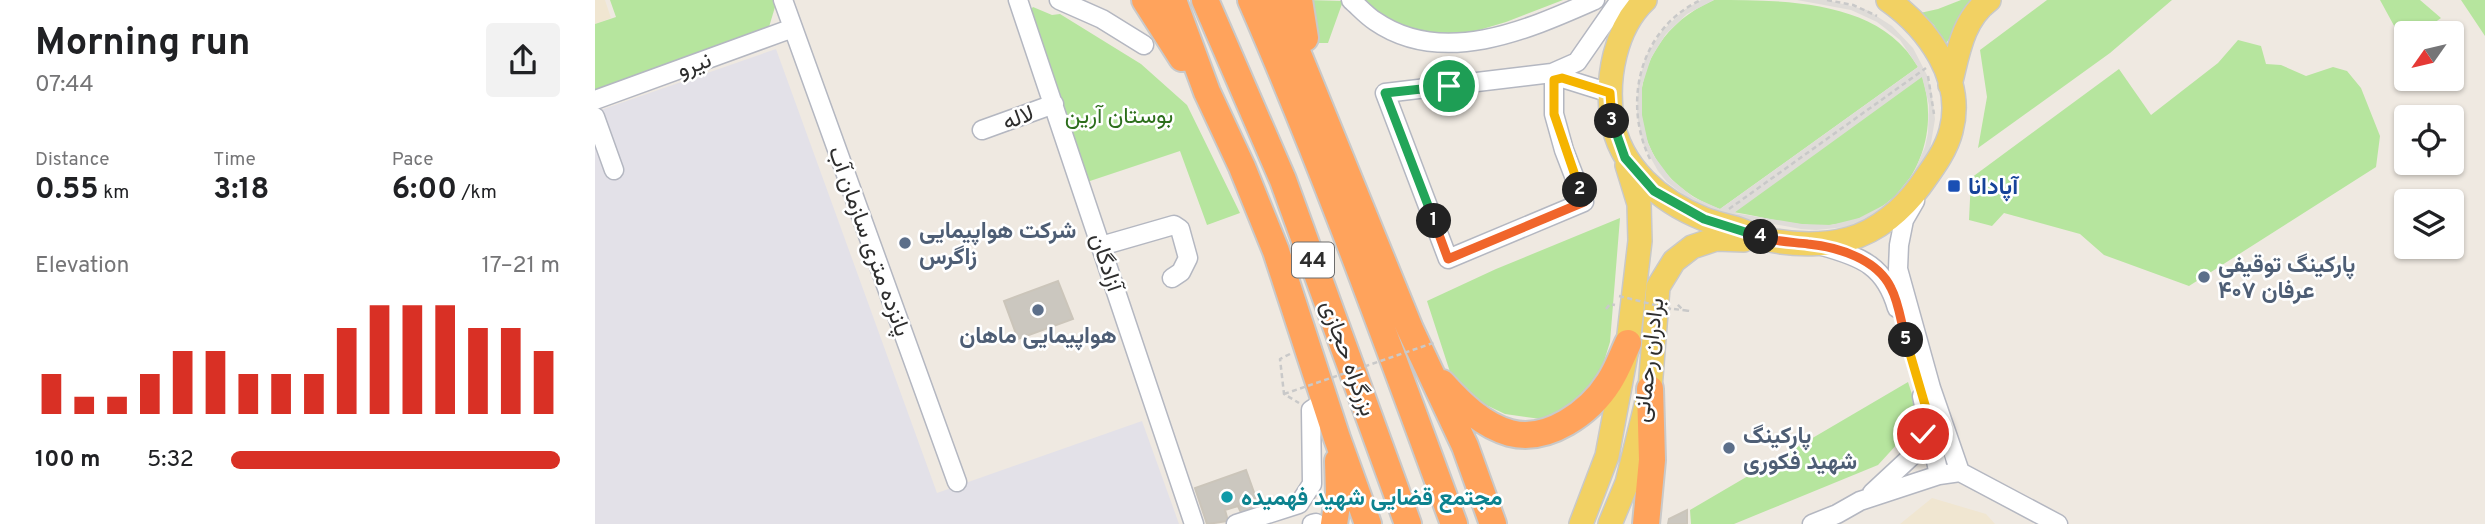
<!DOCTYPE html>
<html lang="en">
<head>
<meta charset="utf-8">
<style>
  body { margin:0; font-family:Overpass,Vazirmatn,sans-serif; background:#f2f2f2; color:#202124; height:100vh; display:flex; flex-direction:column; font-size:26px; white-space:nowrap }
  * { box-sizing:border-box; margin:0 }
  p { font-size:23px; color:#757577 }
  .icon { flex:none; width:38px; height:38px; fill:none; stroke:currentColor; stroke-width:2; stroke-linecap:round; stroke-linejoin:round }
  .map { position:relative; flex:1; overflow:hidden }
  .drawer { display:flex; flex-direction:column; background:#fff; width:595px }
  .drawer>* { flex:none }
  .needle { width:46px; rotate:236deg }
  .fabs { position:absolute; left:1799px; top:21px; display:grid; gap:14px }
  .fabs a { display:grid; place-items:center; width:70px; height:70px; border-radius:7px; background:#fff; box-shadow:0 2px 5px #0004; font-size:35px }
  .pin { position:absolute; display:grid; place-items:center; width:60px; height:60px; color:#fff; margin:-30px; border:4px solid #fff; border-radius:50%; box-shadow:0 2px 7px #0007 }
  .km { position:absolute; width:35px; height:35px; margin:-18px; border-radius:50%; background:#222; color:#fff; font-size:19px; line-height:35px; text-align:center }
  .round { display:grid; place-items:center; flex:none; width:74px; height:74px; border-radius:7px; background:#f2f2f2 }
  .overview { display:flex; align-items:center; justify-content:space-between; height:119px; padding:0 35px }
  h1 { font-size:38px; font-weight:700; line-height:52px }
  .figures { display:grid; grid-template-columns:repeat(3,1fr); gap:10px; height:119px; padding:7px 35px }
  .figures div { display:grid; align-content:center }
  .figures b { font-size:30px; font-weight:700 }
  .figures small { font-size:19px; font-weight:400 }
  .figures p { font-size:19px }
  .chart { height:196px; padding:14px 35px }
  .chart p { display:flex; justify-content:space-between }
  .chart svg { width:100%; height:126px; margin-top:7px; stroke:#d93025; stroke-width:6 }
  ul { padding:0 35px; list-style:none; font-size:23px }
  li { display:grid; grid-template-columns:112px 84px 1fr; align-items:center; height:52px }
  li i { height:18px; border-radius:9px; background:#d93025 }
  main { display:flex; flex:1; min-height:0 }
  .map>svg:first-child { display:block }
  .industrial { fill:#e3e1e8 }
  .education { fill:#f0e6d1 }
  .green { fill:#b6e59e }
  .plaza { fill:#dfdcd8; fill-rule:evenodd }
  .building { fill:#cbc7bf; stroke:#cbc5ba; stroke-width:2 }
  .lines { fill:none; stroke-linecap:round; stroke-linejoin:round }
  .minor-casing { stroke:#b4b7c1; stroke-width:21 }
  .major-casing { stroke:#c9c9c9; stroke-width:26 }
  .highway-casing { stroke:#c9c9c9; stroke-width:30 }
  .path { stroke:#c9c9c9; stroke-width:2.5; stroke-dasharray:5 3.5; stroke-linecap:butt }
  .minor { stroke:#fff; stroke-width:18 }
  .major { stroke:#f2d163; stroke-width:23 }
  .highway { stroke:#ffa35c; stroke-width:26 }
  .path-bridge { stroke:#c9c9c9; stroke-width:2.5; stroke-dasharray:5 3.5; stroke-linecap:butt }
  .split-1-casing { stroke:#fff; stroke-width:14 }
  .split-2-casing { stroke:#fff; stroke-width:14 }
  .split-3-casing { stroke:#fff; stroke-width:14 }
  .split-4-casing { stroke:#fff; stroke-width:14 }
  .split-5-casing { stroke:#fff; stroke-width:14 }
  .split-6-casing { stroke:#fff; stroke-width:14 }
  .split-1 { stroke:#22a559; stroke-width:9 }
  .split-2 { stroke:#f0652b; stroke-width:9 }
  .split-3 { stroke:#f5b400; stroke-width:9 }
  .split-4 { stroke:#22a559; stroke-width:9 }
  .split-5 { stroke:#f0652b; stroke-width:9 }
  .split-6 { stroke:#f5b400; stroke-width:9 }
  .transit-dot { fill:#1a4fb4; stroke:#fff; stroke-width:2.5 }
  .service-dot { fill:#5c6f8a; stroke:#fff; stroke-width:2.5 }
  .culture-dot { fill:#0f9aa8; stroke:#fff; stroke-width:2.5 }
  .labels { text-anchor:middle; stroke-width:5; stroke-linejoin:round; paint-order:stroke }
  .shield { fill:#fff; stroke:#6d6d6d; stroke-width:2 }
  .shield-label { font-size:21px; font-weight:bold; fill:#2e2e2e }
  .street-label { font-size:23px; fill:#2e2e2e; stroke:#fff }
  .park-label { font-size:23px; fill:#2c6e1b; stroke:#fff }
  .transit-label { font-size:23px; font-weight:bold; fill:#164399; stroke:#fff; text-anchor:start }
  .service-label { font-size:23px; font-weight:bold; fill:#4e5e75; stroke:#fff; text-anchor:start }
  .culture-label { font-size:23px; font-weight:bold; fill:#0d838f; stroke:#fff; text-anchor:start }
</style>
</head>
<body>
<main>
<section class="drawer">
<div class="overview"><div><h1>Morning run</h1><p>07:44</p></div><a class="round"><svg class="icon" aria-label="share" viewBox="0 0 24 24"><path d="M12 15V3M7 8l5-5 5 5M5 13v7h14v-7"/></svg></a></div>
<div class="figures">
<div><p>Distance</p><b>0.55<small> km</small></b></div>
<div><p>Time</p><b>3:18</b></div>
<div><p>Pace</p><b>6:00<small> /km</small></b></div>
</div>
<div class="chart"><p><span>Elevation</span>17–21 m</p>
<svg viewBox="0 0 160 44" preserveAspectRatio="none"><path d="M5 44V30M15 44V38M25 44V38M35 44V30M45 44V22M55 44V22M65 44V30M75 44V30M85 44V30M95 44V14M105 44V6M115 44V6M125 44V6M135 44V14M145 44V14M155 44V22"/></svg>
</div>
<ul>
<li><b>100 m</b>5:32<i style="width:100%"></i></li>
</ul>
</section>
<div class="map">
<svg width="1890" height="524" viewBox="0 0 1890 524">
  <rect width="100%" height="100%" fill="#efe9e1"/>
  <path class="industrial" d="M181 49 342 493 547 421 584 524H0V112Z"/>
  <path class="education" d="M0 0H10L16 18 0 24Z
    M1337 498 1391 514 1400 524H1305Z"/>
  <path class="green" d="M15 0H178L180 7 174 27 0 92V24L21 17Z
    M712 0 748 1 733 43H724Z
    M768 0H968L911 22 854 39 810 27 781 12Z
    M1119 0C1191 0 1285 0 1323 67L1125 209C1022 173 1019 43 1119 0Z
    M1366 0H1380L1350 45 1339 25 1325 13 1343 9Z
    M1452 0H1577L1515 53 1383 148 1392 97 1385 50Z
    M1785 0H1825L1846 18 1825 33H1811L1809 44Z
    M1866 0H1890V36Z
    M438 7 457 15 465 14 546 64 592 105 645 213 612 225 585 151 492 182 432 13Z
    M1643 40 1666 46 1671 64 1686 65 1711 76 1738 67 1752 71 1766 88 1785 136 1781 167 1594 286 1509 255 1485 234 1409 213 1397 226 1374 220 1376 178 1524 69 1556 115 1623 63Z
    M1327 76C1349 145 1310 219 1234 225 1202 227 1169 217 1138 212Z
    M1025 218 1015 342 1006 371 990 394 969 408 946 419 910 414 889 404 856 375 832 301 901 269Z
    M1313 382 1327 425 1315 430 1283 465 1139 524H1096L1095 510Z"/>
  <path class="plaza" d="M1106 0H1119L1092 14 1071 34 1056 58 1047 86V115L1053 143 1059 156 1076 179 1098 197 1125 209 1323 67 1305 40 1282 22 1256 10 1202 0H1232L1272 10 1297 26 1318 48 1332 75 1336 89 1340 119 1335 149 1330 163 1292 209 1266 223 1251 227 1221 230 1206 229 1123 214 1096 201 1072 182 1063 171 1048 144 1042 115 1043 85 1051 56 1067 31 1089 10ZM1327 77 1334 105 1333 133 1330 147 1318 174 1300 196 1289 205 1264 218 1236 225 1207 224 1139 213Z"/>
  <path class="building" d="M463 281 478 319 423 339 409 301Z
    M651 470 665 509 647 515 643 506 630 510 633 521 612 524 600 488Z
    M1092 510V524H1073L1074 519Z"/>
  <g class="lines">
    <defs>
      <path id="minor" d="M188 0 362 482
        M423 0 599 524
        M464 0 507 19 549 45
        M756 0C764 7 772 16 780 21 848 68 934 29 1000 0
        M1015 93 967 78 959 80V114L969 150 989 202 853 259 790 93 957 73 982 62 1025 0
        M0 100 198 28
        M0 117 19 170
        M387 130 459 104
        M1320 201 1309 220 1304 245 1303 269 1336 388 1365 472
        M506 246 579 225 585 229 593 258 586 272 577 278
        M1227 246C1267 257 1290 266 1302 308
        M1327 396 1344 475
        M1277 493 1319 454 1332 419
        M641 524 704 504 717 484 716 410 731 400
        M717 524 721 523
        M1217 524 1242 514 1265 501 1344 475 1365 472 1463 524"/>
      <path id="major" d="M1050 0C1020 28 1011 79 1017 118 1024 167 1066 202 1109 219 1119 223 1130 225 1140 228 1153 232 1167 239 1180 241 1203 245 1231 245 1254 239 1283 231 1308 209 1325 186 1337 169 1351 151 1356 131 1370 79 1333 28 1293 0
        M1355 85C1363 54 1367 20 1394 0
        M986 524 1012 456 1033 343 1045 241 1044 204 1032 165
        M1015 524 1032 483 1055 389 1063 287 1079 261 1097 247 1121 239 1149 240"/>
      <path id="highway" d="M550 0 587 58
        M578 0 612 92 647 167 681 251 742 438 773 524
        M610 0 688 180 813 524
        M656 0C731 172 794 348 859 524
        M681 0 815 329 870 446 898 524
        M704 0 710 38
        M847 383C866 404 887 425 915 433 953 443 995 412 1014 382 1022 370 1027 356 1033 343
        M739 524 744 493 743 461
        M1051 524 1057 460 1055 389"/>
    </defs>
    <use href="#minor" class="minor-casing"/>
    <use href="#major" class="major-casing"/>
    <use href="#highway" class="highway-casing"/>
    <path class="path" d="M1232 0 1258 5 1282 16
      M1333 76 1339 114
      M1055 159C1027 102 1045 28 1106 0
      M1134 209 1331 68
      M1011 309 1015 304 1020 305
      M1079 309 1095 311 1088 310 1081 303
      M695 354 685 359 689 394 704 403"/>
    <use href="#minor" class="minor"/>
    <use href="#major" class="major"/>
    <use href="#highway" class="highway"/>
    <path class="path-bridge" d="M1024 296 1076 309
      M689 394 841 342"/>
  </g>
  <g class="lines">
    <defs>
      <path id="split-1" d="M839 221 790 93 854 86"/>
      <path id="split-2" d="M839 221 853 259 989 202 985 190"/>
      <path id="split-3" d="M985 190 959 114V80L967 78 1015 93 1017 121"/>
      <path id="split-4" d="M1017 121 1030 158 1059 191 1109 219 1166 237"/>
      <path id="split-5" d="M1166 237C1182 242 1197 242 1213 244 1243 247 1282 259 1296 288 1304 303 1306 323 1311 340"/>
      <path id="split-6" d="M1311 340 1333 415 1328 434"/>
    </defs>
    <use href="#split-1" class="split-1-casing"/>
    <use href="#split-2" class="split-2-casing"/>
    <use href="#split-3" class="split-3-casing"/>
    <use href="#split-4" class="split-4-casing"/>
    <use href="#split-5" class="split-5-casing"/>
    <use href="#split-6" class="split-6-casing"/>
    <use href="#split-1" class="split-1"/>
    <use href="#split-2" class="split-2"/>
    <use href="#split-3" class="split-3"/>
    <use href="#split-4" class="split-4"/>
    <use href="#split-5" class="split-5"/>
    <use href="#split-6" class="split-6"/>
  </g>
  <rect class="transit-dot" x="1352" y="179" width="14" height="14" rx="3.5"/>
  <g class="service-dot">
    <circle cx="310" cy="243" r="7"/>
    <circle cx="1609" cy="277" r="7"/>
    <circle cx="443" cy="310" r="7"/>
    <circle cx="1134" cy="448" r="7"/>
  </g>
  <circle class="culture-dot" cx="632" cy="497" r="7"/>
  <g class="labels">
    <rect class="shield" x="697" y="242.5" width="42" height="35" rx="5"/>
    <g class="shield-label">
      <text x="718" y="267">44</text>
    </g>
    <g class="street-label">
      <text transform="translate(99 64) rotate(-20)" y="8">نیرو</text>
      <text transform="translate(423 117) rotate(-20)" y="8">لاله</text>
      <text transform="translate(275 241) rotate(70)" y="8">پانزده متری سازمان آب</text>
      <text transform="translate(512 262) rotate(72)" y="8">آزادگان</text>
      <text transform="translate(754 358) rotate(70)" y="8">بزرگراه حجازی</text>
      <text transform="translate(1053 360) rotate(-83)" y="8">برادران رحمانی</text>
    </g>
    <g class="park-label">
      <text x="524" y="123">بوستان آرین</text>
    </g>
    <g class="transit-label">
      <text x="1373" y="194">آپادانا</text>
    </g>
    <g class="service-label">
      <text x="324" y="238">شرکت هواپیمایی<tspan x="324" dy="26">زاگرس</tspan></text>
      <text x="1623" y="272">پارکینگ توقیفی<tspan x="1623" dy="26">عرفان ۴۰۷</tspan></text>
      <text x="443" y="343" text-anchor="middle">هواپیمایی ماهان</text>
      <text x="1148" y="443">پارکینگ<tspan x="1148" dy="26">شهید فکوری</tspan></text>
    </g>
    <g class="culture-label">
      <text x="646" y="505">مجتمع قضایی شهید فهمیده</text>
    </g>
  </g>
</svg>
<div class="fabs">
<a><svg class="needle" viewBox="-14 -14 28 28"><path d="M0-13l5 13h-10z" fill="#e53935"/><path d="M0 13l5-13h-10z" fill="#757577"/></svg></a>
<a><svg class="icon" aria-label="locate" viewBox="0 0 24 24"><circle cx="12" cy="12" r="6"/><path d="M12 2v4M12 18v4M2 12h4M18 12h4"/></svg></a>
<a><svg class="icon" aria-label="layers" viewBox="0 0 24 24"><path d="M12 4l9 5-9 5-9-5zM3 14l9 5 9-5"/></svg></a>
</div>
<div class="pin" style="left:854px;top:86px;background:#1e9e55"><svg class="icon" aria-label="arrive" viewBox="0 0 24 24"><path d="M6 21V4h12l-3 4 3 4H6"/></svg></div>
<div class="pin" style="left:1328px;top:434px;background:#d93025"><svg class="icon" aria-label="check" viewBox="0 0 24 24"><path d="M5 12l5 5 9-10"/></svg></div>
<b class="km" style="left:839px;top:221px">1</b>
<b class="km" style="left:985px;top:190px">2</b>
<b class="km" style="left:1017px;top:121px">3</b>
<b class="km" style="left:1166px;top:237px">4</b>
<b class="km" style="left:1311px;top:340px">5</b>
</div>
</main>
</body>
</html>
